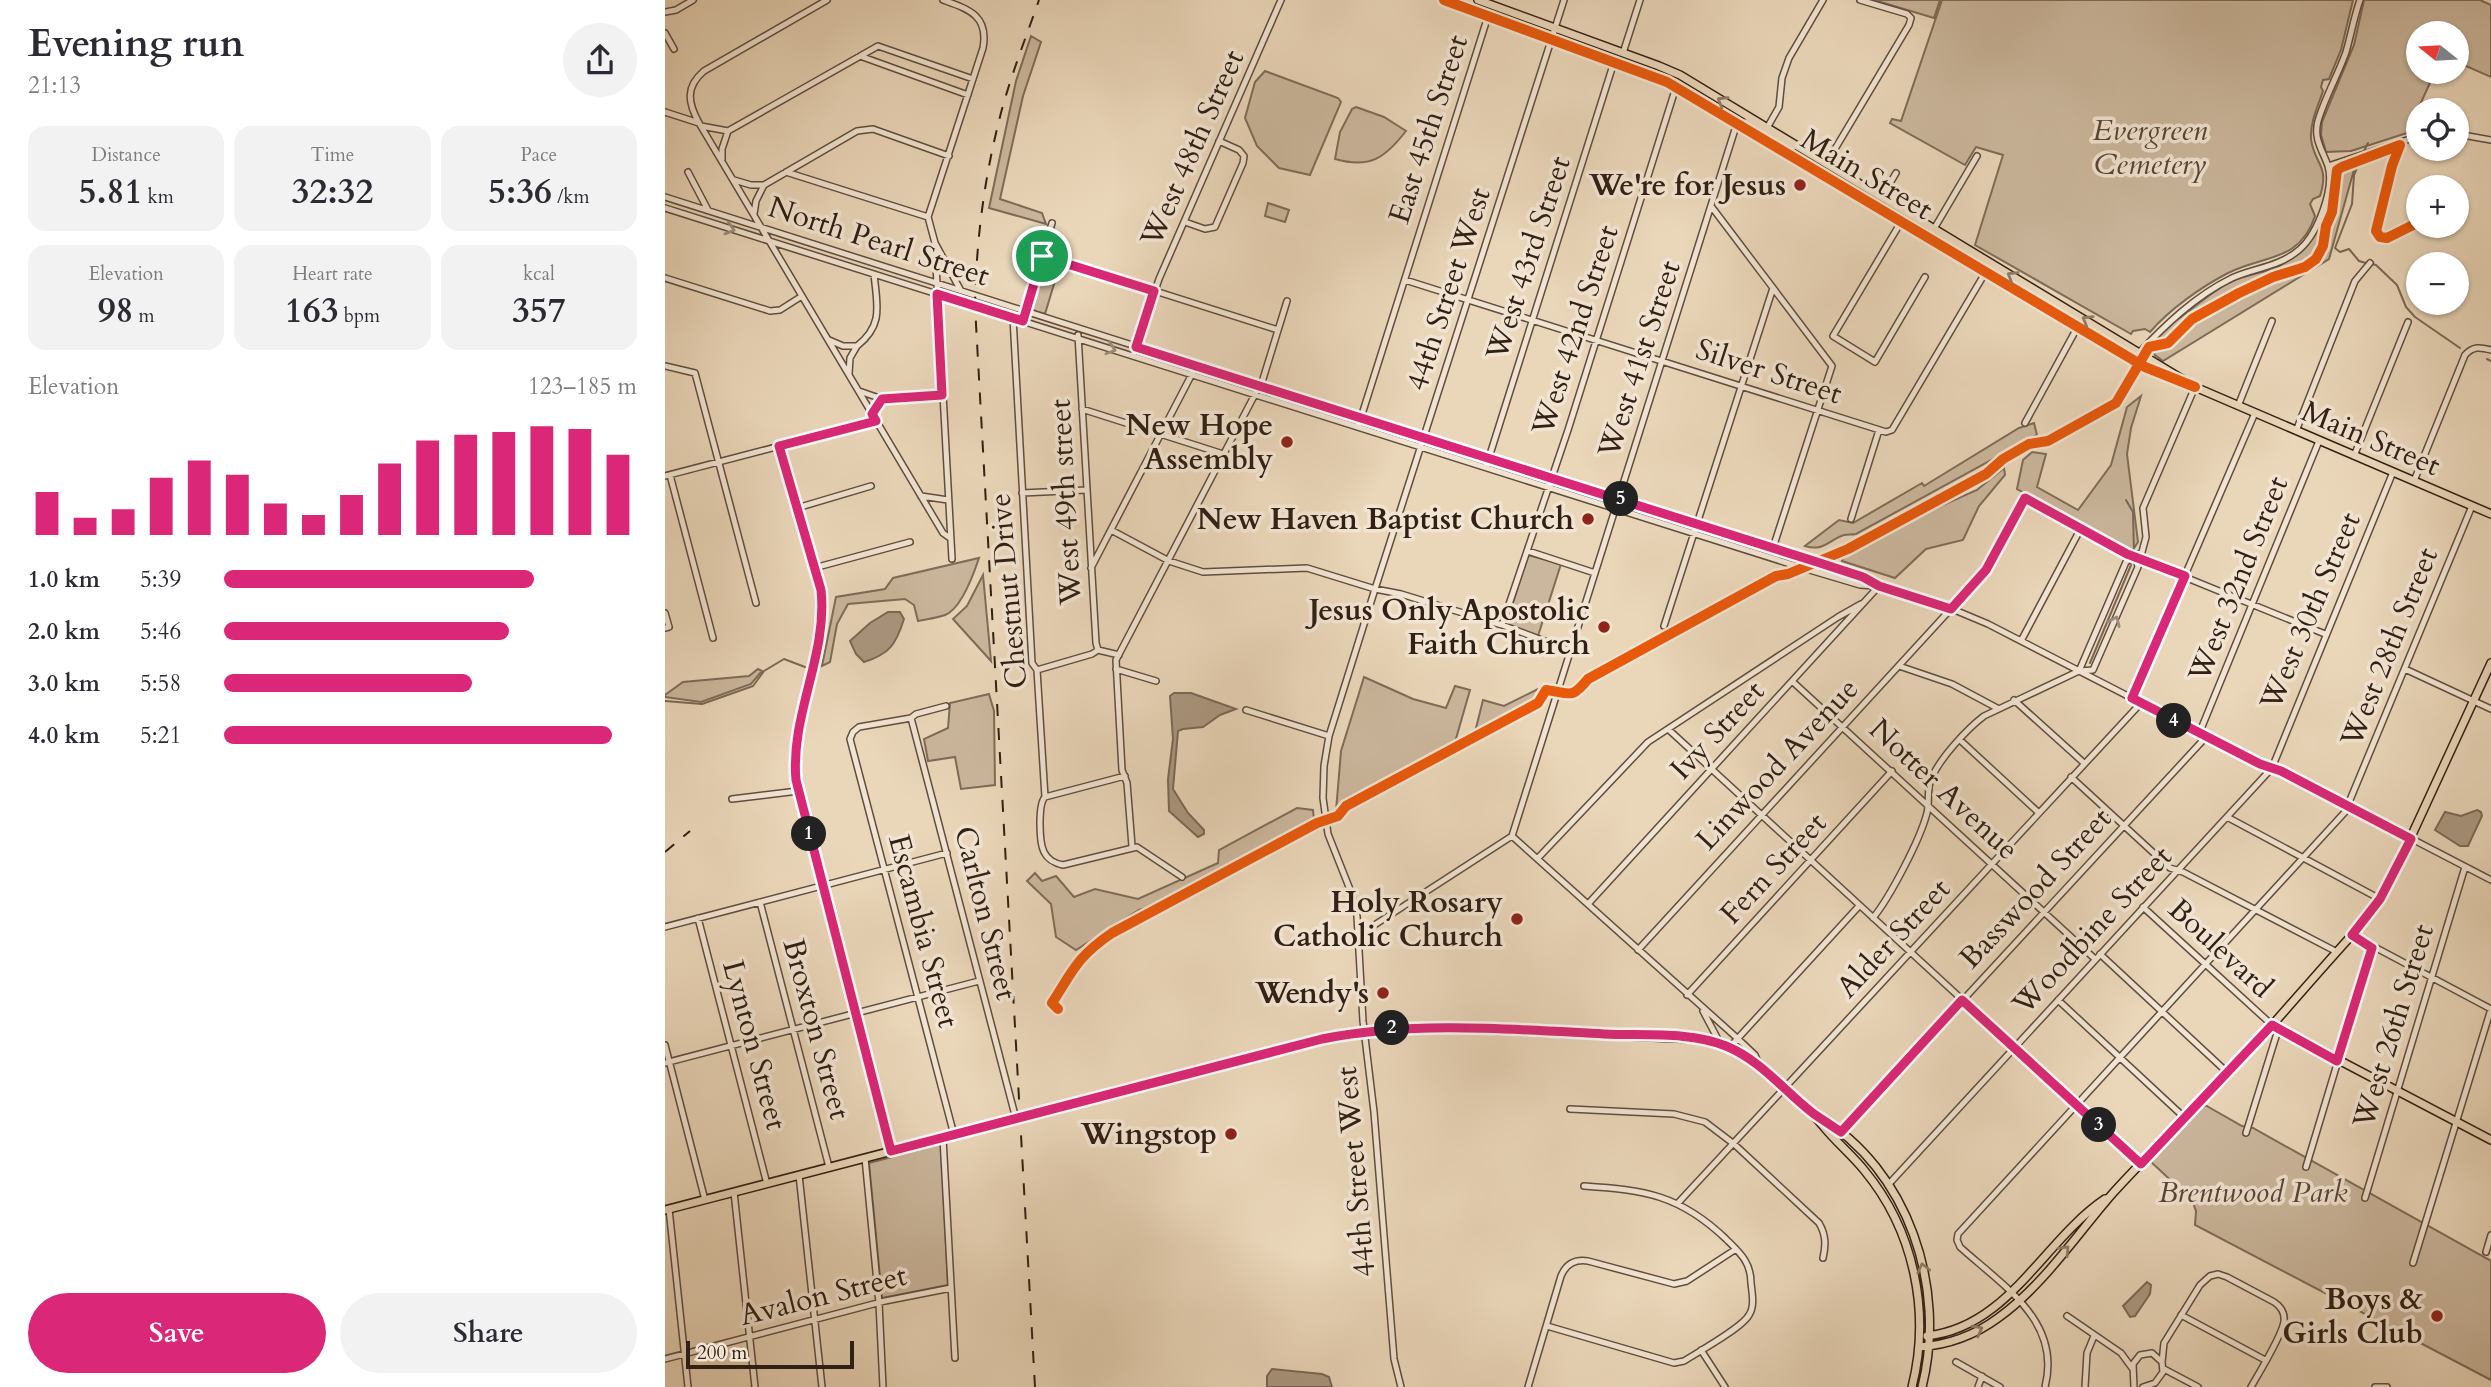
<!DOCTYPE html>
<html lang="en">
<head>
<meta charset="utf-8">
<style>
  body { margin:0; font-family:Cardo,serif; background:#f2f2f3; color:#2b2b33; height:100vh; display:flex; flex-direction:column; font-size:26px; white-space:nowrap }
  * { box-sizing:border-box; margin:0 }
  p { font-size:23px; color:#7c7c81 }
  .icon { flex:none; width:38px; height:38px; fill:none; stroke:currentColor; stroke-width:2; stroke-linecap:round; stroke-linejoin:round }
  .map { position:relative; flex:1; overflow:hidden }
  .details { display:flex; flex-direction:column; background:#fff; width:665px }
  .details>* { flex:none }
  .needle { width:46px; rotate:288deg }
  .tools { position:absolute; left:1741px; top:21px; display:grid; gap:14px }
  .tools a { display:grid; place-items:center; width:63px; height:63px; border-radius:50%; background:#fff; box-shadow:0 2px 5px #0004; font-size:35px }
  .scale { position:absolute; left:21px; bottom:18px; width:168px; box-sizing:border-box; padding-left:7px; border:4px solid #312015; border-top:0; font-size:19px; line-height:24px; white-space:nowrap; color:#312015; -webkit-text-stroke:5px #f1e4d2; paint-order:stroke }
  .pin { position:absolute; display:grid; place-items:center; width:60px; height:60px; color:#fff; margin:-30px; border:4px solid #fff; border-radius:50%; box-shadow:0 2px 7px #0007 }
  .km { position:absolute; width:35px; height:35px; margin:-18px; border-radius:50%; background:#222; color:#fff; font-size:19px; line-height:35px; text-align:center }
  .round { display:grid; place-items:center; flex:none; width:74px; height:74px; border-radius:37px; background:#f2f2f3 }
  .headline { display:flex; align-items:center; justify-content:space-between; height:119px; padding:0 28px }
  h1 { font-size:38px; font-weight:800; line-height:52px }
  .metrics { display:grid; grid-template-columns:repeat(3,1fr); gap:10px; height:119px; padding:7px 28px }
  .metrics div { display:grid; align-content:center; border-radius:18px; background:#f2f2f3; text-align:center }
  .metrics b { font-size:35px; font-weight:800 }
  .metrics small { font-size:19px; font-weight:400 }
  .metrics p { font-size:19px }
  .chart { height:196px; padding:14px 28px }
  .chart p { display:flex; justify-content:space-between }
  .chart svg { width:100%; height:126px; margin-top:7px; stroke:#db2777; stroke-width:6 }
  .button { display:flex; gap:14px; margin-top:auto; padding:14px 28px }
  .button a { flex:1; height:80px; border-radius:42px; background:#db2777; color:#fff; font-size:28px; font-weight:800; line-height:80px; text-align:center }
  .button a+a { background:#f2f2f3; color:#2b2b33 }
  ul { padding:0 28px; list-style:none; font-size:23px }
  li { display:grid; grid-template-columns:112px 84px 1fr; align-items:center; height:52px }
  li i { height:18px; border-radius:9px; background:#db2777 }
  main { display:flex; flex:1; min-height:0 }
  .map>svg:first-child { display:block }
  .green { fill:#cbb79d; stroke:#7e6c59; stroke-width:2 }
  .water { fill:#ab9881; stroke:#7a6856; stroke-width:2 }
  .lines { fill:none; stroke-linecap:round; stroke-linejoin:round }
  .stream { stroke:#7a6856; stroke-width:2 }
  .minor-casing { stroke:#5f4e3e; stroke-width:8 }
  .major-casing { stroke:#312015; stroke-width:10 }
  .minor { stroke:#f1e4d2; stroke-width:5 }
  .major { stroke:#ead6b9; stroke-width:7 }
  .rail { stroke:#312015; stroke-width:2; stroke-dasharray:12 12; stroke-linecap:butt }
  .cycleway-casing { stroke:#f1e4d2; stroke-width:15 }
  .cycleway { stroke:#e8590c; stroke-width:10 }
  .oneway { stroke:#8e7b67 }
  .oneway2 { stroke:#9b8c7d }
  .route-casing { stroke:#fff; stroke-width:14 }
  .route { stroke:#db2777; stroke-width:9 }
  .poi-dot { fill:#8f2418; stroke:#f1e4d2; stroke-width:2.5 }
  .labels { text-anchor:middle; stroke-width:7; stroke-linejoin:round; paint-order:stroke }
  .street-label { font-size:30px; fill:#312015; stroke:#f1e4d2 }
  .park-label { font-size:30px; font-style:italic; fill:#584637; stroke:#f1e4d2 }
  .poi-label { font-size:30px; font-weight:bold; fill:#312015; stroke:#f1e4d2; text-anchor:end }
</style>
</head>
<body>
<main>
<section class="details">
<div class="headline"><div><h1>Evening run</h1><p>21:13</p></div><a class="round"><svg class="icon" aria-label="share" viewBox="0 0 24 24"><path d="M12 15V3M7 8l5-5 5 5M5 13v7h14v-7"/></svg></a></div>
<div class="metrics">
<div><p>Distance</p><b>5.81<small> km</small></b></div>
<div><p>Time</p><b>32:32</b></div>
<div><p>Pace</p><b>5:36<small> /km</small></b></div>
</div>
<div class="metrics">
<div><p>Elevation</p><b>98<small> m</small></b></div>
<div><p>Heart rate</p><b>163<small> bpm</small></b></div>
<div><p>kcal</p><b>357</b></div>
</div>
<div class="chart"><p><span>Elevation</span>123–185 m</p>
<svg viewBox="0 0 160 44" preserveAspectRatio="none"><path d="M5 44V29M15 44V38M25 44V35M35 44V24M45 44V18M55 44V23M65 44V33M75 44V37M85 44V30M95 44V19M105 44V11M115 44V9M125 44V8M135 44V6M145 44V7M155 44V16"/></svg>
</div>
<ul>
<li><b>1.0 km</b>5:39<i style="width:75%"></i></li>
<li><b>2.0 km</b>5:46<i style="width:69%"></i></li>
<li><b>3.0 km</b>5:58<i style="width:60%"></i></li>
<li><b>4.0 km</b>5:21<i style="width:94%"></i></li>
</ul>
<div class="button"><a>Save</a><a>Share</a></div>
</section>
<div class="map">
<svg width="1826" height="1387" viewBox="0 0 1826 1387">
  <rect width="100%" height="100%" fill="#ead6b9"/>
  <filter id="stains"><feTurbulence type="fractalNoise" baseFrequency=".00286" numOctaves="4"/><feColorMatrix values="0 0 0 0 .2 0 0 0 0 .09 0 0 0 0 .02 0 0 0 .5 -.17"/></filter>
  <radialGradient id="worn" r=".72"><stop offset=".6" stop-color="#630" stop-opacity="0"/><stop offset="1" stop-color="#630" stop-opacity=".3"/></radialGradient>
  <path class="green" d="M1209 0H1275L1269 18Z
    M1277 0H1688L1676 50 1664 79 1658 80 1656 87 1658 91C1653 106 1645 122 1646 139 1649 164 1665 165 1655 196L1648 199 1645 204 1650 216C1635 262 1599 255 1563 273 1536 287 1505 309 1485 332L1480 329 1468 331 1466 334 1310 245 1338 155 1311 147 1300 165 1225 123 1227 119 1236 121Z
    M1699 0H1815L1826 5V77L1792 62V33H1754V72H1770L1742 133 1686 151 1661 152 1656 135 1657 122 1689 45Z
    M366 36 376 42 358 96 335 199 377 213 381 224 324 208 351 81Z
    M600 71 673 98 676 102 645 175 614 168 592 146 580 118 590 82Z
    M691 107 719 117 741 131C720 158 705 169 670 159L675 132 687 109Z
    M1692 159 1664 259 1498 361 1490 355 1487 348C1492 332 1507 323 1520 314 1535 303 1551 288 1568 281 1583 274 1600 273 1614 266 1652 246 1666 210 1670 169Z
    M603 203 624 210 620 222 600 216Z
    M378 259 395 264 380 314 364 309Z
    M1476 396 1466 428 1462 454 1473 542 1466 553 1352 489 1358 460 1367 452 1381 454 1372 487 1413 510 1446 465 1462 407Z
    M1369 423 1372 435 1191 534C1187 535 1183 534 1179 535 1164 540 1158 552 1140 546L1174 520 1188 523 1257 483 1259 486 1354 428Z
    M1339 468 1340 475 1314 506 1298 540 1261 549 1230 578 1177 561 1178 558 1251 517 1312 490Z
    M863 555 896 564 873 636 841 625Z
    M314 558C309 573 296 609 280 615 272 618 262 619 253 621L249 605 240 599 183 604 172 624 165 662 157 666 171 597 220 589 228 578Z
    M318 575 326 661 288 619 302 606Z
    M93 669 97 671 86 684 36 702 0 697V695L18 682 84 676Z
    M699 677 748 699 781 708 790 686 805 690 790 742 679 803 671 811 676 751Z
    M873 689 876 692 869 702 810 732 818 700 839 706Z
    M324 694 329 711 330 785 296 789 290 757 263 761 259 739 283 728 285 703Z
    M632 808 648 810 649 821 493 905 474 910 411 950 391 937 386 904 362 881 370 873 377 881 391 876 409 897 430 889 473 899 553 863 554 850Z
    M1540 1105 1577 1126 1588 1128 1826 1261V1380L1530 1225 1531 1211 1527 1200 1485 1161Z
    M276 1144 283 1285 217 1298 204 1163Z"/>
  <path class="water" d="M223 612H235L239 619C231 644 225 654 199 662L191 654 185 641 205 623Z
    M526 693 571 709 555 715 538 727 518 729 513 731 508 789 523 813 539 830V834L533 837 504 811 503 779 508 739 505 696 509 693Z
    M1812 810 1816 812 1817 816 1803 846H1795L1770 830 1780 812 1796 816Z
    M1482 1282 1486 1285 1485 1294 1470 1316 1465 1317 1458 1306Z
    M607 1369 657 1374 664 1377 667 1387H602V1376Z"/>
  <g class="lines">
    <path class="stream" d="M1699 151 1703 143
      M1697 156 1689 175 1687 204 1670 248 1675 252 1684 249 1694 261 1701 263
      M1707 264 1711 265 1732 285 1741 307 1750 317 1795 348
      M1822 359 1826 361
      M1461 500 1468 512 1469 552
      M1425 663 1466 565
      M0 701 37 704 88 686 99 671 119 659 140 667"/>
    <defs>
      <path id="minor" d="M162 0 39 71C20 87 23 103 34 123L278 533 285 538
        M278 0C303 9 324 15 318 48L263 217 270 243 296 291
        M0 12 11 10 28 0
        M0 33 9 49
        M958 53 975 0
        M195 56 303 95
        M0 112 34 123
        M36 126 63 131 213 46 308 79
        M1102 128 1114 107 1117 78 1124 58 1158 0
        M1792 134 1826 140
        M57 159V149L63 131
        M1161 164 1244 25 1246 18 1242 14 1195 0
        M1663 166 1754 136
        M23 172 43 210
        M121 172 263 217
        M69 180 86 185H99L192 131 208 129 284 156
        M0 197 1152 562 1198 577 1214 586 1292 611 1323 624 1595 764 1616 771 1826 880
        M1217 197 1231 173
        M1046 206 1167 366 1107 551
        M0 208 1138 568 1195 585 1211 586
        M89 214 91 201 99 185
        M520 222 540 229 550 227 578 163 579 156 574 150 554 141
        M1236 222 1168 336 1210 362 1260 277
        M1263 239 1312 156
        M270 247 287 559
        M361 250 613 330
        M0 278 105 311 115 310 137 296
        M740 280 1221 432 1227 430 1326 263
        M348 318 367 663 372 670 380 797C373 804 374 842 379 852 383 860 389 863 398 865L472 847 517 877
        M358 321 387 223
        M413 335 431 643 433 650 454 655
        M164 340 178 346H192C219 325 212 305 209 274
        M1472 355C1499 326 1530 296 1567 278 1589 268 1615 267 1635 249 1652 234 1670 189 1663 166 1658 151 1648 139 1653 121 1660 97 1673 75 1681 52 1686 35 1689 17 1695 0
        M468 356 494 279 616 0
        M0 366 30 373 91 603
        M184 374 185 358 192 346
        M194 391 217 399 277 395
        M1573 406 1607 321
        M417 409 558 454
        M1360 423 1412 328
        M693 427 823 16
        M1631 431 1690 281 1705 263
        M114 446 156 590C162 655 126 715 131 780L227 1151
        M1689 456 1743 322
        M821 467 949 62
        M5 475 48 638
        M0 476 211 421
        M1749 481 1800 355C1808 346 1815 347 1826 350
        M357 493 421 490
        M256 496 283 500
        M132 508 206 486
        M1186 519 1214 430
        M446 530 504 561 538 572 642 568 710 589 736 594 837 625 906 651
        M863 551 930 573
        M149 568 245 542
        M426 568 528 372
        M0 613 4 627 0 628
        M837 625 903 430 1011 87
        M999 626 1108 288
        M1356 641 1416 528
        M1234 666 1287 684 1332 708
        M451 669 491 681
        M1740 669 1826 709
        M372 670 427 654 433 650
        M1414 671 1461 562 1477 552 1481 537 1478 508 1530 387
        M1128 682 1430 959
        M1467 698 1590 413
        M1349 700 1419 763
        M281 706 251 714 246 718 194 727 188 732 185 739 289 1135
        M581 710 664 736
        M246 718 351 1119
        M1003 729 1476 1164
        M1534 734 1654 441
        M1295 740 1374 813
        M1406 777 1505 868 1518 872 1672 952
        M380 797 460 776
        M67 799 133 791
        M1562 817 1715 899
        M847 836 1072 1038 1090 1055 1094 1064
        M467 846 462 783 457 770 451 660 598 379 622 301
        M873 858 983 742 1173 617 1196 604
        M95 902 164 1167
        M923 904 1214 586
        M1478 907 1607 1025
        M33 918 102 1184
        M1208 918C1225 897 1255 840 1262 813 1265 801 1261 788 1267 777 1276 757 1302 729 1319 716L1414 671 1428 670 1473 567 1471 558
        M0 927 282 853
        M694 935 847 836 1072 123
        M1687 935 1826 1009
        M973 950 1317 575 1360 498 1463 554 1660 634
        M1435 954 1564 1074
        M1022 995 1227 771
        M1393 1000 1521 1119
        M1038 1011 1056 1045
        M0 1045 40 1200
        M1064 1048 1194 906
        M0 1063 314 981
        M905 1109 1009 1114 1040 1122 1069 1144 1154 1223C1161 1235 1161 1245 1158 1258
        M1176 1132 1541 737
        M1581 1133 1613 1030
        M278 1138 290 1358
        M200 1158 214 1303 218 1387
        M1641 1167 1707 948
        M134 1175 157 1387
        M1223 1185 1607 768 1728 472
        M69 1192 90 1387
        M1700 1198 1800 867
        M1013 1203 1476 703
        M4 1209 23 1387
        M1821 1252 1826 1235
        M1748 1263 1826 1009
        M1516 1315 1600 1360
        M1402 1316 1456 1353 1467 1368
        M882 1326 1009 1363 1019 1361C1033 1352 1077 1328 1084 1315 1090 1306 1087 1293 1086 1283 1086 1262 1075 1253 1061 1239 1015 1195 980 1190 919 1186
        M1036 1350 1060 1387
        M0 1359 220 1301 286 1288
        M1291 1362 1335 1387
        M1497 1362 1499 1343 1535 1285 1545 1276 1553 1274 1562 1277 1609 1302C1615 1306 1620 1312 1619 1321 1618 1334 1594 1373 1586 1387
        M1499 1369 1533 1387
        M736 1387 729 1359 709 1112 698 1021 692 916 686 892 663 834 658 798 659 766 664 736 710 589 899 0
        M863 1387 896 1276C901 1264 910 1259 923 1261L1009 1284 1022 1281 1071 1249
        M1313 1387 1317 1376
        M1380 1387C1397 1321 1338 1286 1295 1247L1292 1240 1293 1234 1680 812 1807 506
        M1420 1387 1422 1353 1429 1336
        M1469 1387 1468 1364 1475 1355 1487 1353 1497 1362 1498 1372 1490 1383 1478 1387
        M1710 1387H1722"/>
      <path id="major" d="M779 0 1002 82 1480 367 1530 387 1826 514
        M813 0 994 66 1015 75 1517 379
        M1072 123H1082L1127 147
        M1607 1025 1826 1140
        M1153 1116C1244 1170 1282 1288 1257 1387
        M0 1210 631 1046 699 1031 758 1027 1035 1039C1087 1051 1125 1087 1159 1127 1171 1142 1187 1155 1199 1170 1249 1230 1266 1312 1247 1387
        M1262 1336C1344 1327 1378 1241 1440 1199
        M1254 1347C1283 1345 1310 1335 1333 1318 1378 1286 1412 1234 1448 1193 1485 1152 1525 1115 1563 1074 1605 1029 1645 981 1687 935L1706 912 1728 876 1826 663"/>
    </defs>
    <use href="#minor" class="minor-casing"/>
    <use href="#major" class="major-casing"/>
    <use href="#minor" class="minor"/>
    <use href="#major" class="major"/>
    <path class="rail" d="M0 852 25 831
      M370 1387 310 306C311 246 318 187 332 129 342 85 359 43 374 0"/>
    <defs>
      <path id="cycleway" d="M779 0 1002 82 1480 367 1530 387
        M393 1009 387 1003C409 969 412 957 447 933L652 823 673 816 681 806 873 703 881 690C905 693 906 700 923 679L1111 576 1123 574 1183 549 1321 474 1338 459 1364 444 1383 441 1451 403 1484 347 1503 343 1527 319 1574 293 1608 277 1640 267 1651 259 1658 246 1661 226 1667 212 1672 170 1677 167 1735 145 1727 166 1711 231 1715 237 1722 238 1754 222"/>
    </defs>
    <use href="#cycleway" class="cycleway-casing"/>
    <use href="#cycleway" class="cycleway"/>
  </g>
  <defs><path id="oneway-chevron" d="M-2-3.5L2.5 0L-2 3.5" fill="none" stroke-width="1.6" stroke-linecap="round" stroke-linejoin="round" transform="scale(1.75)"/></defs>
  <g class="oneway">
    <use href="#oneway-chevron" transform="translate(1057 101) rotate(-149)"/>
    <use href="#oneway-chevron" transform="translate(1347 276) rotate(-149)"/>
    <use href="#oneway-chevron" transform="translate(1422 320) rotate(-149)"/>
    <use href="#oneway-chevron" transform="translate(1400 1250) rotate(-47)"/>
    <use href="#oneway-chevron" transform="translate(1258 1268) rotate(-103)"/>
    <use href="#oneway-chevron" transform="translate(1313 1330) rotate(-28)"/>
  </g>
  <g class="oneway2">
    <use href="#oneway-chevron" transform="translate(65 229) rotate(17)"/>
    <use href="#oneway-chevron" transform="translate(446 349) rotate(18)"/>
    <use href="#oneway-chevron" transform="translate(1450 621) rotate(-66)"/>
  </g>
  <g class="lines">
    <defs>
      <path id="route" d="M377 256 489 291 471 347 1152 562 1198 577 1214 586 1286 609 1321 570 1360 498 1462 554 1520 576 1467 698 1595 764 1616 771 1746 839 1715 899 1687 935 1707 948 1672 1061 1607 1025 1476 1164 1297 1000 1176 1132C1167 1126 1158 1120 1149 1114 1119 1091 1097 1061 1061 1046 1024 1031 978 1036 939 1034 844 1029 750 1021 657 1039L226 1151 131 780C125 715 163 655 156 590L114 446 211 421 207 414 217 399 277 395 272 294 358 321Z"/>
    </defs>
    <use href="#route" class="route-casing"/>
    <use href="#route" class="route"/>
  </g>
  <g class="poi-dot">
    <circle cx="1135" cy="185" r="7"/>
    <circle cx="622" cy="442" r="7"/>
    <circle cx="923" cy="519" r="7"/>
    <circle cx="939" cy="627" r="7"/>
    <circle cx="852" cy="919" r="7"/>
    <circle cx="718" cy="993" r="7"/>
    <circle cx="566" cy="1134" r="7"/>
    <circle cx="1772" cy="1316" r="7"/>
  </g>
  <g class="labels">
    <g class="street-label">
      <text transform="translate(763 129) rotate(-72)" y="10">East 45th Street</text>
      <text transform="translate(527 148) rotate(-66)" y="10">West 48th Street</text>
      <text transform="translate(1202 174) rotate(31)" y="10">Main Street</text>
      <text transform="translate(214 241) rotate(18)" y="10">North Pearl Street</text>
      <text transform="translate(863 258) rotate(-72)" y="10">West 43rd Street</text>
      <text transform="translate(783 289) rotate(-72)" y="10">44th Street West</text>
      <text transform="translate(910 330) rotate(-72)" y="10">West 42nd Street</text>
      <text transform="translate(974 359) rotate(-72)" y="10">West 41st Street</text>
      <text transform="translate(1104 371) rotate(18)" y="10">Silver Street</text>
      <text transform="translate(1706 438) rotate(23)" y="10">Main Street</text>
      <text transform="translate(400 502) rotate(-93)" y="10">West 49th street</text>
      <text transform="translate(1573 579) rotate(-68)" y="10">West 32nd Street</text>
      <text transform="translate(343 591) rotate(-95)" y="10">Chestnut Drive</text>
      <text transform="translate(1645 611) rotate(-67)" y="10">West 30th Street</text>
      <text transform="translate(1724 647) rotate(-68)" y="10">West 28th Street</text>
      <text transform="translate(1052 730) rotate(-47)" y="10">Ivy Street</text>
      <text transform="translate(1112 764) rotate(-47)" y="10">Linwood Avenue</text>
      <text transform="translate(1279 789) rotate(43)" y="10">Notter Avenue</text>
      <text transform="translate(1108 868) rotate(-47)" y="10">Fern Street</text>
      <text transform="translate(1370 888) rotate(-47)" y="10">Basswood Street</text>
      <text transform="translate(321 913) rotate(76)" y="10">Carlton Street</text>
      <text transform="translate(1427 930) rotate(-47)" y="10">Woodbine Street</text>
      <text transform="translate(259 931) rotate(75)" y="10">Escambia Street</text>
      <text transform="translate(1228 938) rotate(-47)" y="10">Alder Street</text>
      <text transform="translate(1556 948) rotate(43)" y="10">Boulevard</text>
      <text transform="translate(1728 1026) rotate(-73)" y="10">West 26th Street</text>
      <text transform="translate(152 1029) rotate(75)" y="10">Broxton Street</text>
      <text transform="translate(90 1045) rotate(75)" y="10">Lynton Street</text>
      <text transform="translate(690 1172) rotate(-95)" y="10">44th Street West</text>
      <text transform="translate(158 1295) rotate(-14)" y="10">Avalon Street</text>
    </g>
    <g class="park-label">
      <text x="1485" y="140">Evergreen<tspan x="1485" dy="34">Cemetery</tspan></text>
      <text x="1588" y="1202">Brentwood Park</text>
    </g>
    <g class="poi-label">
      <text x="1121" y="195">We're for Jesus</text>
      <text x="608" y="435">New Hope<tspan x="608" dy="34">Assembly</tspan></text>
      <text x="909" y="529">New Haven Baptist Church</text>
      <text x="925" y="620">Jesus Only Apostolic<tspan x="925" dy="34">Faith Church</tspan></text>
      <text x="838" y="912">Holy Rosary<tspan x="838" dy="34">Catholic Church</tspan></text>
      <text x="704" y="1003">Wendy's</text>
      <text x="552" y="1144">Wingstop</text>
      <text x="1758" y="1309">Boys &amp;<tspan x="1758" dy="34">Girls Club</tspan></text>
    </g>
  </g>
  <rect width="100%" height="100%" filter="url(#stains)"/>
  <rect width="100%" height="100%" fill="url(#worn)"/>
</svg>
<div class="tools">
<a><svg class="needle" viewBox="-14 -14 28 28"><path d="M0-13l5 13h-10z" fill="#e53935"/><path d="M0 13l5-13h-10z" fill="#7c7c81"/></svg></a>
<a><svg class="icon" aria-label="locate" viewBox="0 0 24 24"><circle cx="12" cy="12" r="6"/><path d="M12 2v4M12 18v4M2 12h4M18 12h4"/></svg></a>
<a>+</a>
<a>−</a>
</div>
<div class="scale">200 m</div>
<div class="pin" style="left:377px;top:256px;background:#1e9e55"><svg class="icon" aria-label="arrive" viewBox="0 0 24 24"><path d="M6 21V4h12l-3 4 3 4H6"/></svg></div>
<b class="km" style="left:144px;top:834px">1</b>
<b class="km" style="left:727px;top:1028px">2</b>
<b class="km" style="left:1434px;top:1125px">3</b>
<b class="km" style="left:1509px;top:721px">4</b>
<b class="km" style="left:956px;top:499px">5</b>
</div>
</main>
</body>
</html>
